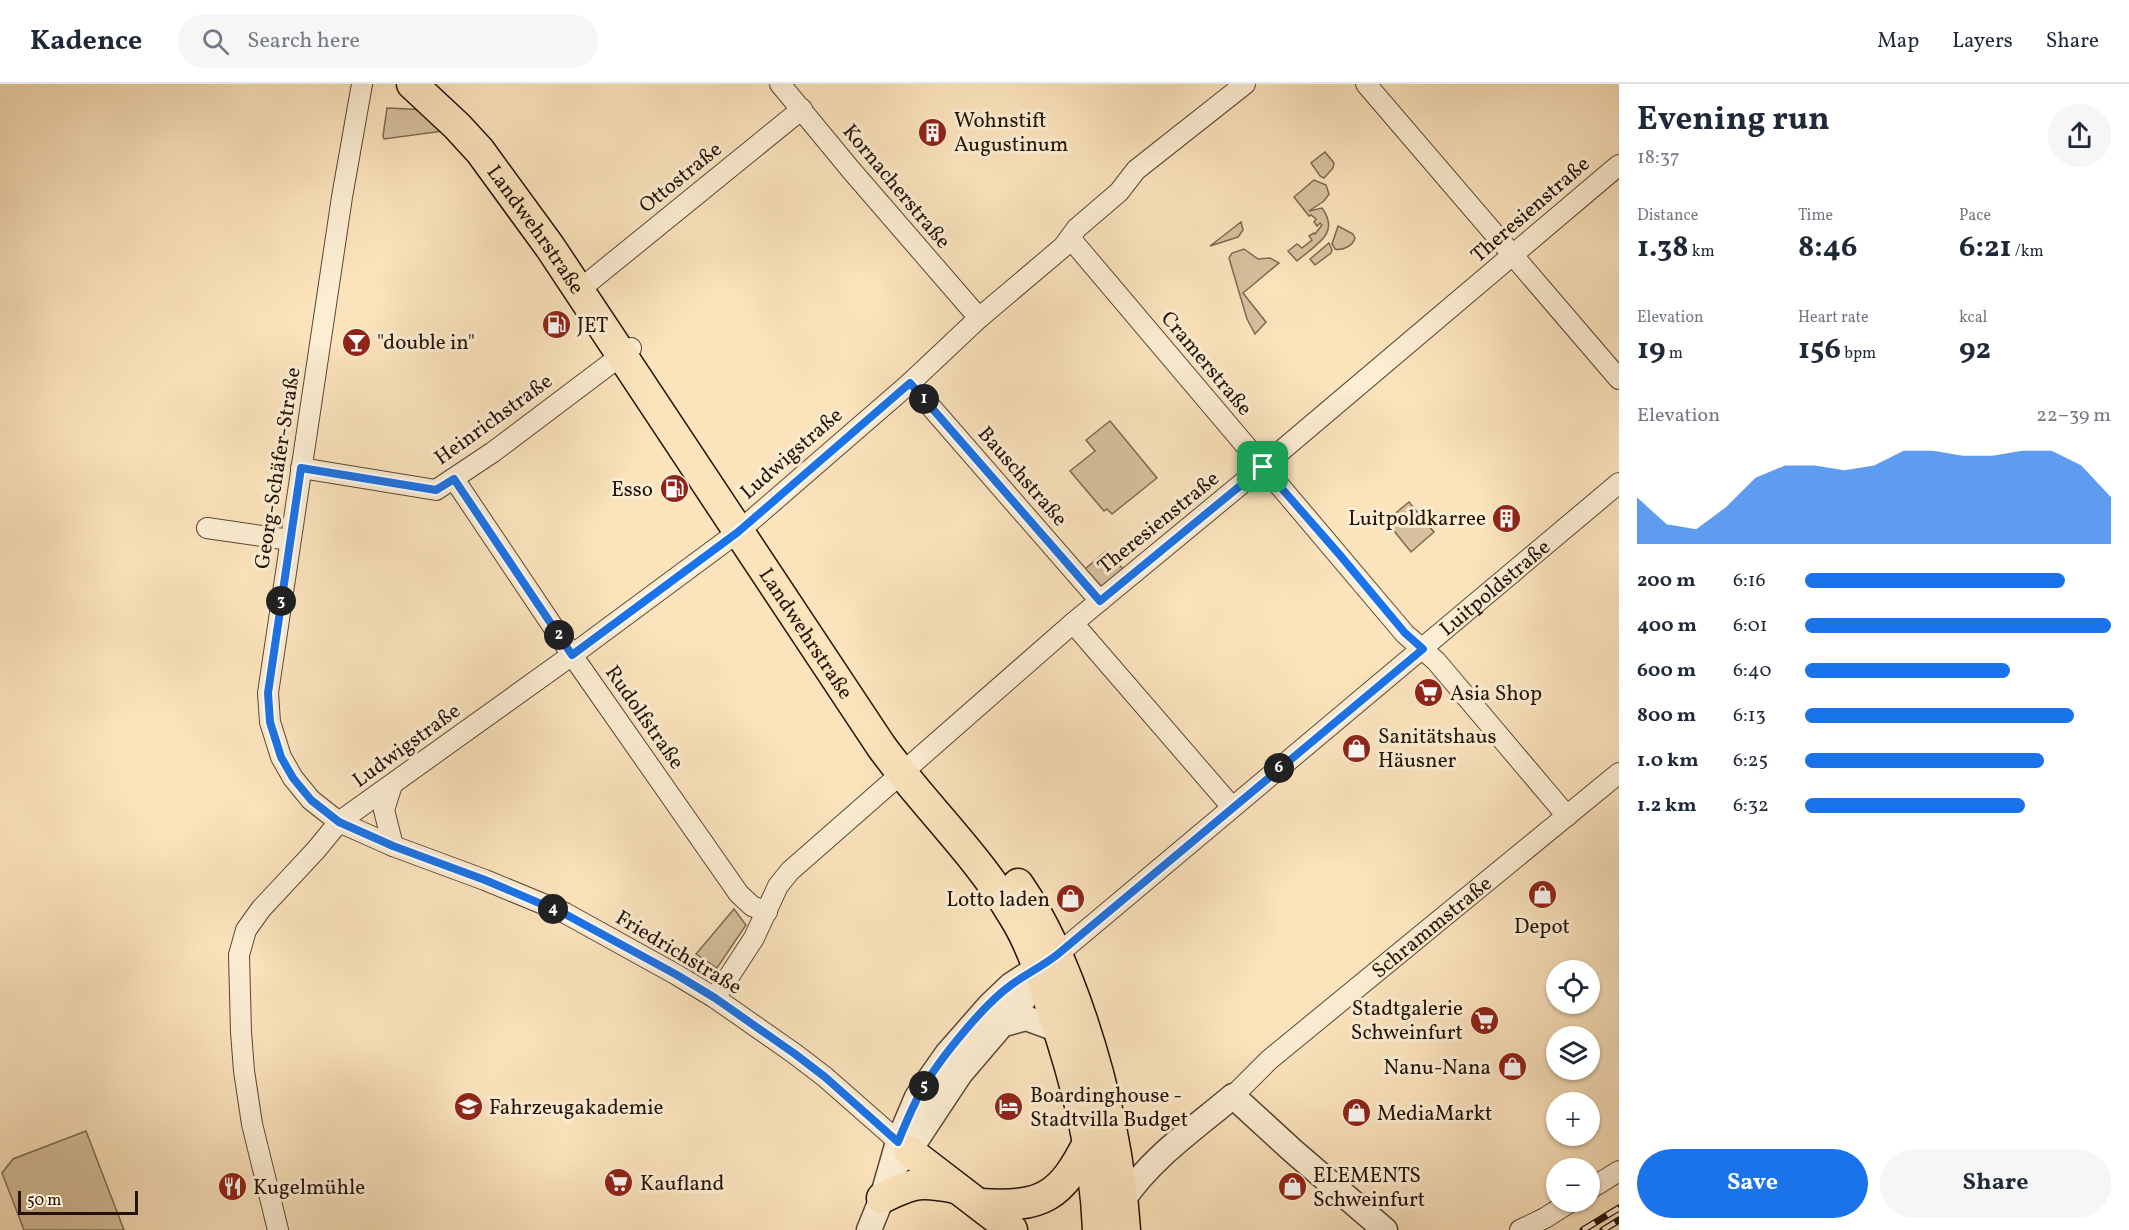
<!DOCTYPE html>
<html lang="en">
<head>
<meta charset="utf-8">
<style>
  body { margin:0; font-family:Vollkorn,serif; background:#f6f6f7; color:#1f2937; height:100vh; display:flex; flex-direction:column; font-size:22px; white-space:nowrap }
  * { box-sizing:border-box; margin:0 }
  p { font-size:20px; color:#747a83 }
  .icon { flex:none; width:33px; height:33px; fill:none; stroke:currentColor; stroke-width:2; stroke-linecap:round; stroke-linejoin:round }
  .map { position:relative; flex:1; overflow:hidden }
  .sheet { display:flex; flex-direction:column; background:#fff; width:510px }
  .sheet>* { flex:none }
  .fabs { position:absolute; left:1546px; top:876px; display:grid; gap:12px }
  .fabs a { display:grid; place-items:center; width:54px; height:54px; border-radius:50%; background:#fff; box-shadow:0 2px 4px #0004; font-size:30px }
  .scale { position:absolute; left:18px; bottom:15px; width:120px; box-sizing:border-box; padding-left:6px; border:3px solid #231308; border-top:0; font-size:16px; line-height:21px; white-space:nowrap; color:#231308; -webkit-text-stroke:4px #fcedd3; paint-order:stroke }
  .pin { position:absolute; display:grid; place-items:center; width:51px; height:51px; color:#fff; margin:-26px; border-radius:12px; box-shadow:0 3px 9px #0006 }
  .km { position:absolute; width:30px; height:30px; margin:-15px; border-radius:50%; background:#222; color:#fff; font-size:16px; line-height:30px; text-align:center }
  .round { display:grid; place-items:center; flex:none; width:63px; height:63px; border-radius:32px; background:#f6f6f7 }
  .head { display:flex; align-items:center; justify-content:space-between; height:102px; padding:0 18px }
  h1 { font-size:33px; font-weight:700; line-height:45px }
  .metrics { display:grid; grid-template-columns:repeat(3,1fr); gap:9px; height:102px; padding:6px 18px }
  .metrics div { display:grid; align-content:center }
  .metrics b { font-size:30px; font-weight:700 }
  .metrics small { font-size:16px; font-weight:400 }
  .metrics p { font-size:16px }
  .chart { height:168px; padding:12px 18px }
  .chart p { display:flex; justify-content:space-between }
  .chart svg { width:100%; height:108px; margin-top:6px; fill:#1a73e8; opacity:.7 }
  .primary-button { display:flex; gap:12px; margin-top:auto; padding:12px 18px }
  .primary-button a { flex:1; height:69px; border-radius:36px; background:#1a73e8; color:#fff; font-size:24px; font-weight:700; line-height:69px; text-align:center }
  .primary-button a+a { background:#f6f6f7; color:#1f2937 }
  ul { padding:0 18px; list-style:none; font-size:20px }
  li { display:grid; grid-template-columns:96px 72px 1fr; align-items:center; height:45px }
  li i { height:15px; border-radius:8px; background:#1a73e8 }
  header { display:flex; align-items:center; gap:36px; box-sizing:border-box; height:84px; padding:0 30px; background:#fff; border-bottom:2px solid #e0e1e3 }
  header strong { font-size:28px }
  nav { display:flex; gap:33px; margin-inline-start:auto; font-size:21px }
  .search { width:420px; height:54px; background:#f6f6f7; display:flex; align-items:center; gap:15px; box-sizing:border-box; padding:0 21px; border-radius:33px; color:#747a83; font-size:22px }
  main { display:flex; flex:1; min-height:0 }
  .map>svg:first-child { display:block }
  .green { fill:#d6c09d; stroke:#7c6a52; stroke-width:1.5 }
  .lines { fill:none; stroke-linecap:round; stroke-linejoin:round }
  .minor-casing { stroke:#594735; stroke-width:22 }
  .tertiary-casing { stroke:#594735; stroke-width:27 }
  .primary-casing { stroke:#231308; stroke-width:33 }
  .minor { stroke:#fcedd3; stroke-width:20 }
  .tertiary { stroke:#fcedd3; stroke-width:24 }
  .primary { stroke:#fbe3bc; stroke-width:30 }
  .rail-casing { stroke:#231308; stroke-width:7 }
  .rail { stroke:#fcedd3; stroke-width:4.5; stroke-dasharray:14; stroke-linecap:butt }
  .route-casing { stroke:#fff; stroke-width:12 }
  .route { stroke:#1a73e8; stroke-width:8 }
  .labels { text-anchor:middle; stroke-width:6; stroke-linejoin:round; paint-order:stroke }
  .poi-label { font-size:21px; fill:#231308; stroke:#fcedd3; text-anchor:start }
  .street-label { font-size:21px; fill:#231308; stroke:#fcedd3 }
</style>
</head>
<body>
<header>
<strong>Kadence</strong>
<div class="search"><svg class="icon" aria-label="search" viewBox="0 0 24 24"><circle cx="10" cy="10" r="6"/><path d="M15 15l6 6"/></svg>Search here</div>
<nav><a>Map</a><a>Layers</a><a>Share</a></nav>
</header>
<main>
<div class="map">
<svg width="1619" height="1146" viewBox="0 0 1619 1146">
  <rect width="100%" height="100%" fill="#fbe3bc"/>
  <filter id="stains"><feTurbulence type="fractalNoise" baseFrequency=".00333" numOctaves="4"/><feColorMatrix values="0 0 0 0 .2 0 0 0 0 .09 0 0 0 0 .02 0 0 0 .5 -.17"/></filter>
  <radialGradient id="worn" r=".72"><stop offset=".6" stop-color="#630" stop-opacity="0"/><stop offset="1" stop-color="#630" stop-opacity=".3"/></radialGradient>
  <path class="green" d="M387 24 430 26 451 46 384 55 383 52Z
    M1325 68 1334 79 1333 84 1324 94 1320 92 1311 79Z
    M1314 96 1326 101 1329 110 1324 117 1309 127 1322 124C1341 150 1315 161 1297 177L1288 167 1297 160 1302 164 1312 156 1309 152 1314 149 1315 150 1322 141 1320 139 1317 142 1314 138 1316 135 1311 131 1309 132 1294 113Z
    M1241 138 1243 146 1238 153 1210 162Z
    M1338 142 1353 150 1355 154C1353 162 1342 167 1335 165L1332 160Z
    M1329 159 1332 166 1331 169 1315 181 1310 175Z
    M1244 165 1258 175 1270 174 1279 179 1243 209 1266 238 1255 250 1247 235 1229 174 1232 169Z
    M1110 337 1157 394 1112 430 1107 425 1104 427 1070 387 1095 367 1086 356Z
    M1409 418 1434 448 1411 468 1386 437Z
    M1106 467 1123 485 1103 502H1101L1085 485Z
    M734 825 746 841 717 884 696 870Z
    M86 1047 124 1146H24L2 1089 13 1075Z"/>
  <g class="lines">
    <defs>
      <g id="minor">
        <path d="M362 0 342 113 268 609 270 638 281 673 293 694 311 716 339 738 393 762 485 796 565 829 677 891 715 914 795 970 825 993 907 1065"/>
        <path d="M780 0 851 86 979 234"/>
        <path d="M1366 0 1619 295"/>
        <path d="M1070 154 1405 550 1436 577 1567 732"/>
        <path d="M589 198 802 25"/>
        <path d="M910 299 1100 517"/>
        <path d="M301 384 436 406 493 368 631 264"/>
        <path d="M454 395 572 571 739 810 752 822 767 828"/>
        <path d="M207 444 290 456"/>
        <path d="M1073 539 1232 723"/>
        <path d="M392 701 384 726 393 762"/>
        <path id="s1" d="M1058 870 1619 399"/>
        <path d="M715 914 754 854 778 802 790 787 1073 539 1262 383 1619 81"/>
        <path id="s2" d="M1233 1012 1269 976 1619 689"/>
        <path d="M1590 1105 1619 1087"/>
        <path d="M278 1146 252 1040 244 987 241 948 239 871 246 846 261 825 316 766 339 738 572 571 738 448 910 299 979 234 1063 163 1077 144 1119 108 1136 86 1245 0"/>
        <path d="M1520 1146 1545 1134 1570 1118"/>
      </g>
      <path id="tertiary" d="M1001 941 1026 934 1059 946
        M898 1079 909 1067 960 990 1024 915 1038 885
        M1123 1116C1152 1073 1194 1045 1233 1012L1293 1067 1385 1146
        M869 1146 882 1114 898 1058 917 1013 930 994 947 970 990 921 1011 901 1051 875"/>
      <g id="primary">
        <path id="s3" d="M412 0 457 42 480 67 550 163 881 662C923 720 976 769 1013 831 1031 859 1041 892 1051 923 1076 996 1095 1069 1098 1146"/>
        <path d="M1018 800C1047 842 1066 888 1082 936 1105 1005 1120 1074 1125 1146"/>
        <path d="M909 1067 1012 1146"/>
        <path d="M882 1114C914 1098 921 1097 956 1104"/>
        <path d="M980 1120C1043 1124 1061 1113 1089 1057"/>
      </g>
    </defs>
    <use href="#minor" class="minor-casing"/>
    <use href="#tertiary" class="tertiary-casing"/>
    <use href="#primary" class="primary-casing"/>
    <use href="#minor" class="minor"/>
    <use href="#tertiary" class="tertiary"/>
    <use href="#primary" class="primary"/>
    <defs>
      <path id="rail" d="M1583 1146 1619 1124
        M1603 1146 1619 1136"/>
    </defs>
    <use href="#rail" class="rail-casing"/>
    <use href="#rail" class="rail"/>
  </g>
  <g class="lines">
    <defs>
      <path id="route" d="M910 299 1100 517 1263 383 1339 470 1405 549 1423 565 1058 870C1043 882 1026 890 1011 901 982 922 933 982 917 1015 910 1029 904 1043 898 1058L825 993 795 970 715 914 677 891 565 830 485 796 393 762 339 738 311 716 293 694 281 673 270 638 268 609 301 384 436 406 454 395 572 571 738 448Z"/>
    </defs>
    <use href="#route" class="route-casing"/>
    <use href="#route" class="route"/>
  </g>
  <defs>
    <symbol id="building-disc" viewBox="-11 -11 22 22"><circle r="9.5" fill="#8f2418" stroke="#fcedd3"/><path d="M-4-6H4V6H1V3H-1V6H-4ZM-2.5-4.3h1.7v1.8h-1.7ZM.8-4.3h1.7v1.8H.8ZM-2.5-1h1.7V.8h-1.7ZM.8-1h1.7V.8H.8Z" fill="#fff"/></symbol>
    <symbol id="fuel-disc" viewBox="-11 -11 22 22"><circle r="9.5" fill="#8f2418" stroke="#fcedd3"/><path d="M-5.5-6h7V0h2V4h1.3V-2.5L3-4.5l.8-.8L6-3V5H2.5V1h-1V6h-7ZM-4.2-4.7v3.2H.2V-4.7Z" fill="#fff"/></symbol>
    <symbol id="bar-disc" viewBox="-11 -11 22 22"><circle r="9.5" fill="#8f2418" stroke="#fcedd3"/><path d="M-6-5H6L.8 .8V4.5H3.5V6h-7V4.5H-.8V.8Z" fill="#fff"/></symbol>
    <symbol id="supermarket-disc" viewBox="-11 -11 22 22"><circle r="9.5" fill="#8f2418" stroke="#fcedd3"/><path d="M-6-5.5h2.5l.6 2H6L4.5 2H-2.5L-4.4-4H-6ZM-1.5 3.2a1.3 1.3 0 1 0 .1 0ZM3 3.2a1.3 1.3 0 1 0 .1 0Z" fill="#fff"/></symbol>
    <symbol id="shop-disc" viewBox="-11 -11 22 22"><circle r="9.5" fill="#8f2418" stroke="#fcedd3"/><path d="M-5-2.5h2.3a2.7 3.5 0 0 1 5.4 0H5L5.5 6h-11ZM-1.5-2.5h3a1.5 2.3 0 0 0-3 0Z" fill="#fff"/></symbol>
    <symbol id="university-disc" viewBox="-11 -11 22 22"><circle r="9.5" fill="#8f2418" stroke="#fcedd3"/><path d="M0-5L7-2L0 1L-7-2ZM-4 1L0 2.5L4 1V4Q0 6-4 4Z" fill="#fff"/></symbol>
    <symbol id="hotel-disc" viewBox="-11 -11 22 22"><circle r="9.5" fill="#8f2418" stroke="#fcedd3"/><path d="M-6-4.5h1.5V1H6V5H4.5V3h-9V5H-6ZM-4 0a1.8 1.8 0 1 1 3.6 0ZM.5 0V-2.5h3Q6-2.5 6 0Z" fill="#fff"/></symbol>
    <symbol id="restaurant-disc" viewBox="-11 -11 22 22"><circle r="9.5" fill="#8f2418" stroke="#fcedd3"/><path d="M-5-6h1v4h1v-4h1v4h1v-4h1v5L-1.5 .5V6h-2V.5L-5-1ZM5-6V6H3V1.5H1.5Q1.5-4 5-6Z" fill="#fff"/></symbol>
  </defs>
  <g fill-rule="evenodd">
    <use href="#building-disc" x="916" y="32" width="33" height="33"/>
    <use href="#fuel-disc" x="540" y="224" width="33" height="33"/>
    <use href="#bar-disc" x="340" y="242" width="33" height="33"/>
    <use href="#fuel-disc" x="658" y="388" width="33" height="33"/>
    <use href="#building-disc" x="1490" y="418" width="33" height="33"/>
    <use href="#supermarket-disc" x="1412" y="592" width="33" height="33"/>
    <use href="#shop-disc" x="1340" y="648" width="33" height="33"/>
    <use href="#shop-disc" x="1526" y="794" width="33" height="33"/>
    <use href="#shop-disc" x="1054" y="798" width="33" height="33"/>
    <use href="#supermarket-disc" x="1468" y="920" width="33" height="33"/>
    <use href="#shop-disc" x="1496" y="966" width="33" height="33"/>
    <use href="#university-disc" x="452" y="1006" width="33" height="33"/>
    <use href="#hotel-disc" x="992" y="1006" width="33" height="33"/>
    <use href="#shop-disc" x="1340" y="1012" width="33" height="33"/>
    <use href="#supermarket-disc" x="602" y="1082" width="33" height="33"/>
    <use href="#restaurant-disc" x="216" y="1086" width="33" height="33"/>
    <use href="#shop-disc" x="1276" y="1086" width="33" height="33"/>
  </g>
  <g class="labels">
    <g class="poi-label">
      <text x="954" y="43">Wohnstift<tspan x="954" dy="24">Augustinum</tspan></text>
      <text x="577" y="248">JET</text>
      <text x="377" y="265">"double in"</text>
      <text x="653" y="412" text-anchor="end">Esso</text>
      <text x="1486" y="441" text-anchor="end">Luitpoldkarree</text>
      <text x="1450" y="616">Asia Shop</text>
      <text x="1378" y="659">Sanitätshaus<tspan x="1378" dy="24">Häusner</tspan></text>
      <text x="1050" y="822" text-anchor="end">Lotto laden</text>
      <text x="1542" y="849" text-anchor="middle">Depot</text>
      <text x="1463" y="931" text-anchor="end">Stadtgalerie<tspan x="1463" dy="24">Schweinfurt</tspan></text>
      <text x="1491" y="990" text-anchor="end">Nanu-Nana</text>
      <text x="1030" y="1018">Boardinghouse -<tspan x="1030" dy="24">Stadtvilla Budget</tspan></text>
      <text x="489" y="1030">Fahrzeugakademie</text>
      <text x="1377" y="1036">MediaMarkt</text>
      <text x="1313" y="1098">ELEMENTS<tspan x="1313" dy="24">Schweinfurt</tspan></text>
      <text x="640" y="1106">Kaufland</text>
      <text x="253" y="1110">Kugelmühle</text>
    </g>
    <g class="street-label">
      <text transform="translate(680 93) rotate(-39)" y="7">Ottostraße</text>
      <text transform="translate(897 102) rotate(50)" y="7">Kornacherstraße</text>
      <text transform="translate(1530 125) rotate(-41)" y="7">Theresienstraße</text>
      <text dy="7" stroke="none"><textPath href="#s3" startOffset="192">Landwehrstraße</textPath></text>
      <text transform="translate(1207 279) rotate(50)" y="7">Cramerstraße</text>
      <text transform="translate(493 335) rotate(-36)" y="7">Heinrichstraße</text>
      <text transform="translate(791 369) rotate(-41)" y="7">Ludwigstraße</text>
      <text transform="translate(277 384) rotate(-81)" y="7">Georg-Schäfer-Straße</text>
      <text transform="translate(1023 392) rotate(49)" y="7">Bauschstraße</text>
      <text transform="translate(1158 438) rotate(-39)" y="7">Theresienstraße</text>
      <text dy="7" stroke="none"><textPath href="#s1" startOffset="570">Luitpoldstraße</textPath></text>
      <text dy="7" stroke="none"><textPath href="#s3" startOffset="678">Landwehrstraße</textPath></text>
      <text transform="translate(645 633) rotate(55)" y="7">Rudolfstraße</text>
      <text transform="translate(406 661) rotate(-36)" y="7">Ludwigstraße</text>
      <text dy="7" stroke="none"><textPath href="#s2" startOffset="261">Schrammstraße</textPath></text>
      <text transform="translate(679 868) rotate(31)" y="7">Friedrichstraße</text>
    </g>
  </g>
  <rect width="100%" height="100%" filter="url(#stains)"/>
  <rect width="100%" height="100%" fill="url(#worn)"/>
</svg>
<div class="fabs">
<a><svg class="icon" aria-label="locate" viewBox="0 0 24 24"><circle cx="12" cy="12" r="6"/><path d="M12 2v4M12 18v4M2 12h4M18 12h4"/></svg></a>
<a><svg class="icon" aria-label="layers" viewBox="0 0 24 24"><path d="M12 4l9 5-9 5-9-5zM3 14l9 5 9-5"/></svg></a>
<a>+</a>
<a>−</a>
</div>
<div class="scale">50 m</div>
<div class="pin" style="left:1263px;top:383px;background:#1e9e55"><svg class="icon" aria-label="arrive" viewBox="0 0 24 24"><path d="M6 21V4h12l-3 4 3 4H6"/></svg></div>
<b class="km" style="left:924px;top:315px">1</b>
<b class="km" style="left:559px;top:551px">2</b>
<b class="km" style="left:281px;top:517px">3</b>
<b class="km" style="left:553px;top:825px">4</b>
<b class="km" style="left:924px;top:1002px">5</b>
<b class="km" style="left:1279px;top:684px">6</b>
</div>
<section class="sheet">
<div class="head"><div><h1>Evening run</h1><p>18:37</p></div><a class="round"><svg class="icon" aria-label="share" viewBox="0 0 24 24"><path d="M12 15V3M7 8l5-5 5 5M5 13v7h14v-7"/></svg></a></div>
<div class="metrics">
<div><p>Distance</p><b>1.38<small> km</small></b></div>
<div><p>Time</p><b>8:46</b></div>
<div><p>Pace</p><b>6:21<small> /km</small></b></div>
</div>
<div class="metrics">
<div><p>Elevation</p><b>19<small> m</small></b></div>
<div><p>Heart rate</p><b>156<small> bpm</small></b></div>
<div><p>kcal</p><b>92</b></div>
</div>
<div class="chart"><p><span>Elevation</span>22–39 m</p>
<svg viewBox="0 0 160 44" preserveAspectRatio="none"><path d="M0 44V25L10 36L20 38L30 29L40 17L50 12L60 12L70 14L80 12L90 6L100 6L110 8L120 8L130 6L140 6L150 12L160 25V44z"/></svg>
</div>
<ul>
<li><b>200 m</b>6:16<i style="width:85%"></i></li>
<li><b>400 m</b>6:01<i style="width:100%"></i></li>
<li><b>600 m</b>6:40<i style="width:67%"></i></li>
<li><b>800 m</b>6:13<i style="width:88%"></i></li>
<li><b>1.0 km</b>6:25<i style="width:78%"></i></li>
<li><b>1.2 km</b>6:32<i style="width:72%"></i></li>
</ul>
<div class="primary-button"><a>Save</a><a>Share</a></div>
</section>
</main>
</body>
</html>
